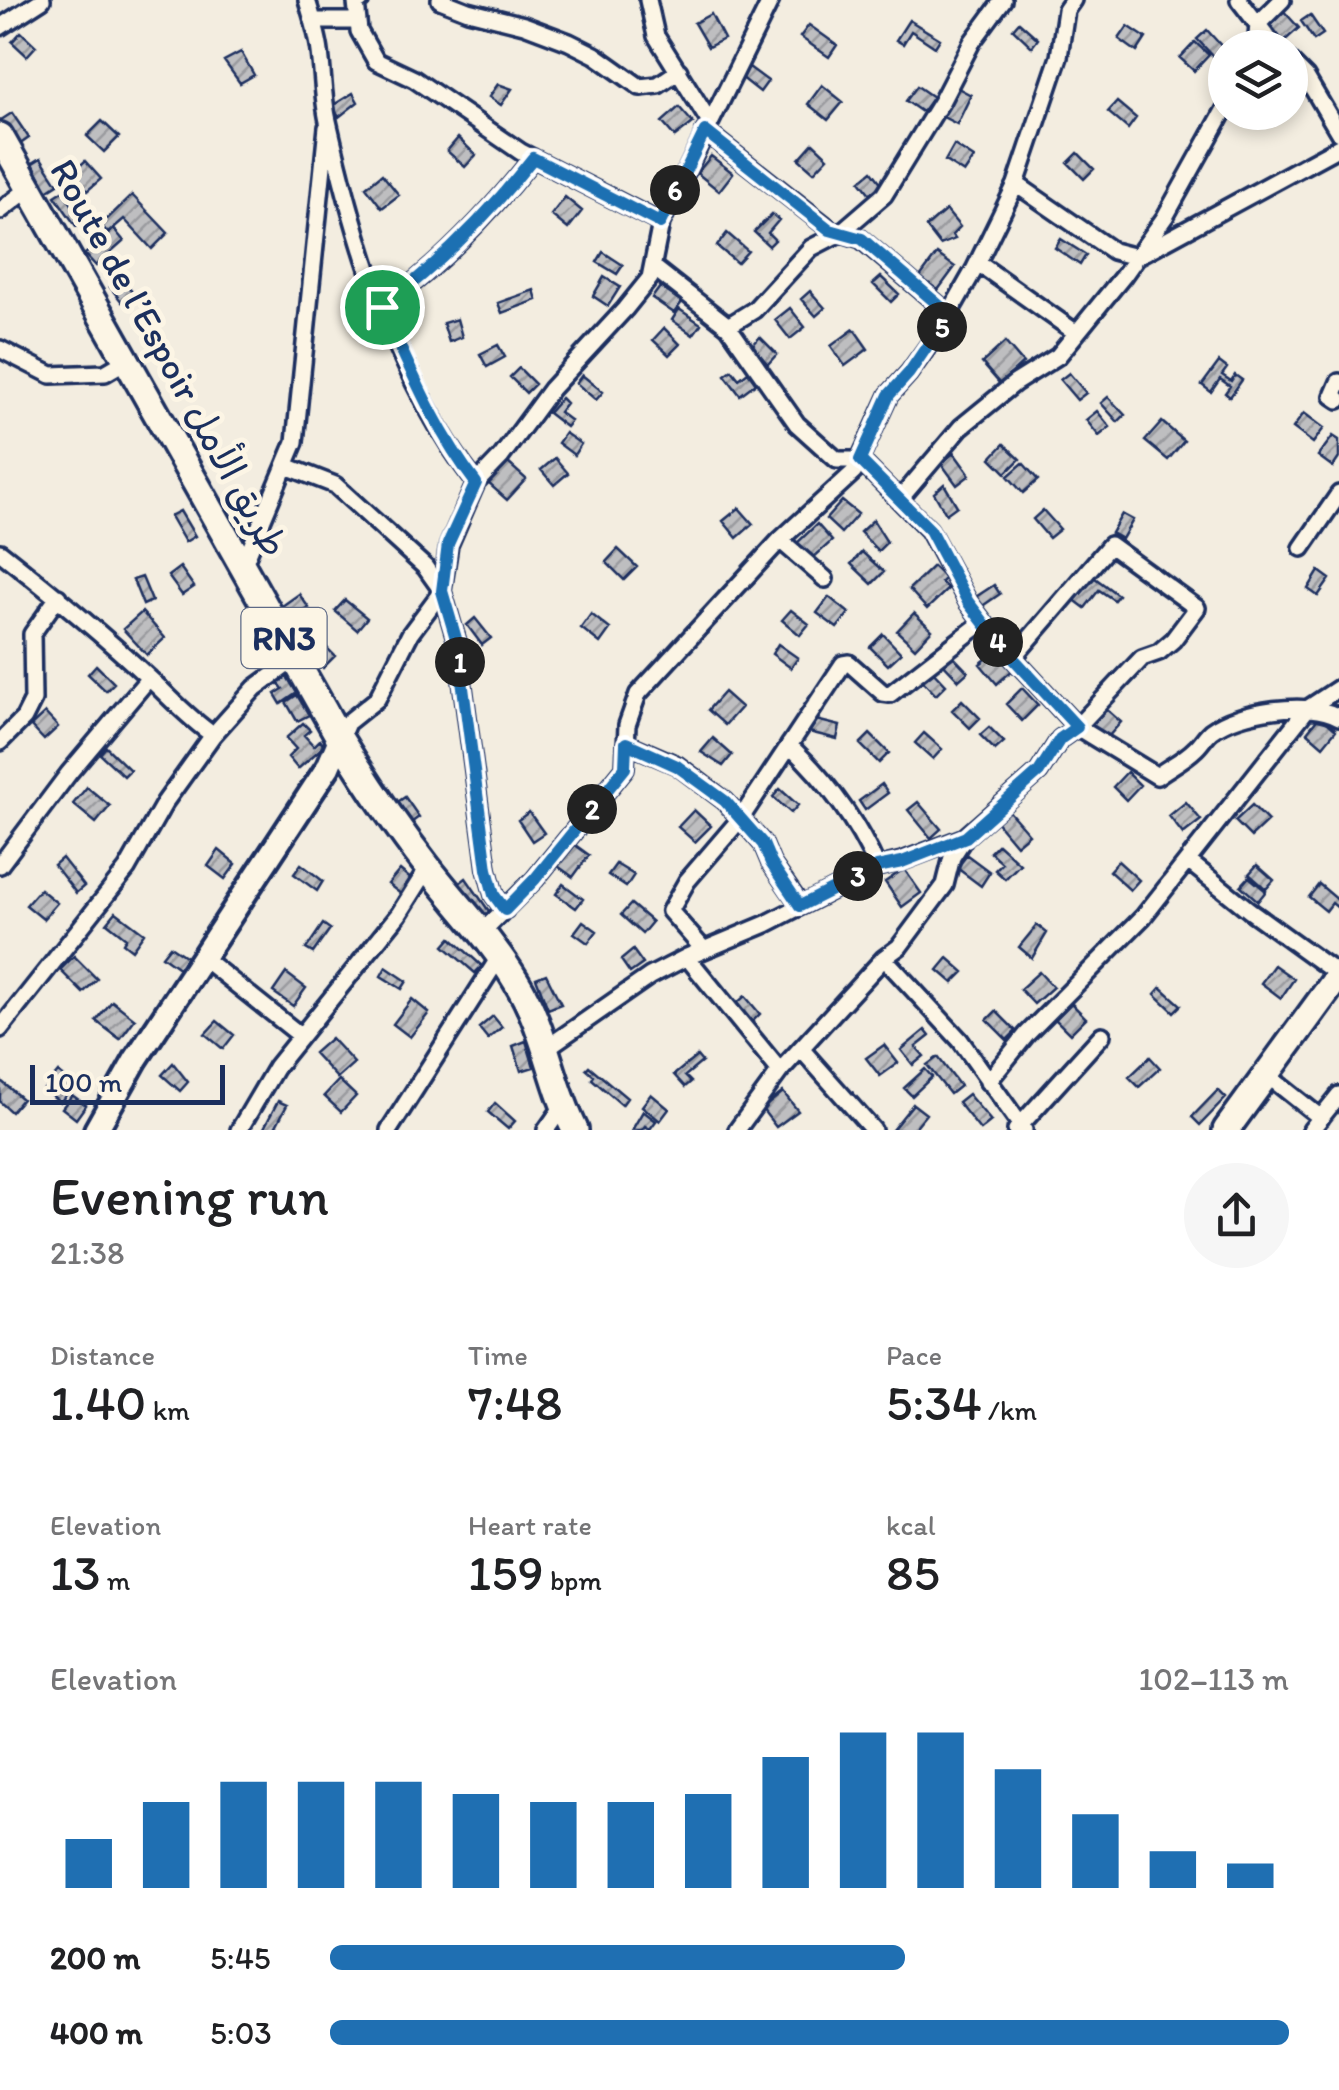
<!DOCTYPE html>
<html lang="en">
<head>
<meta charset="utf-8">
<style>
  body { margin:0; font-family:Itim,"Playpen Sans Arabic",sans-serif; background:#f6f6f6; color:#202124; height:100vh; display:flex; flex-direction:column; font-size:38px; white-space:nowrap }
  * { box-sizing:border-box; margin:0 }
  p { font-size:32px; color:#757577 }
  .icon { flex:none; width:55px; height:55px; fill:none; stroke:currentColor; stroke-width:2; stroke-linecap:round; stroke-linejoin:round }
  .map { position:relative; height:1130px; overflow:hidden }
  .sheet { display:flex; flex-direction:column; background:#fff; flex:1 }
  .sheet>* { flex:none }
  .controls { position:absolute; left:1208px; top:30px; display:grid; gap:20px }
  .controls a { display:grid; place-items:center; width:100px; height:100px; border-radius:50%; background:#fff; box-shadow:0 5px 15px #0003; font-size:50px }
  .scale { position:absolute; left:30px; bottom:25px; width:195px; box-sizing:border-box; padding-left:10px; border:5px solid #1b2f5e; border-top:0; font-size:28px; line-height:35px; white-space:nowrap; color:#1b2f5e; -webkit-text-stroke:8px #fcf5e5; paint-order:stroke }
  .pin { position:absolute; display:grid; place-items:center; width:85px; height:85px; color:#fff; margin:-42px; border:5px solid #fff; border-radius:50%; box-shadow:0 2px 10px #0007 }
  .km { position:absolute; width:50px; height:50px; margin:-25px; border-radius:50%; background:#222; color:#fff; font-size:28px; line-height:50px; text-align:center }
  .round { display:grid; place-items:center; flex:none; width:105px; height:105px; border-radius:52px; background:#f6f6f6 }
  .headline { display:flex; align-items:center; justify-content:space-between; height:170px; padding:0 50px }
  h1 { font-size:55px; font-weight:600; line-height:75px }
  .figures { display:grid; grid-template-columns:repeat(3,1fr); gap:15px; height:170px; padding:10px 50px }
  .figures div { display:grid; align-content:center }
  .figures b { font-size:50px; font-weight:600 }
  .figures small { font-size:28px; font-weight:400 }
  .figures p { font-size:28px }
  .chart { height:280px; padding:20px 50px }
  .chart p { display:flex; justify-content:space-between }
  .chart svg { width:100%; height:180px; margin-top:10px; stroke:#1f6fb2; stroke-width:6 }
  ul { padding:0 50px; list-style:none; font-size:32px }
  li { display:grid; grid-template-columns:160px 120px 1fr; align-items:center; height:75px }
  li i { height:25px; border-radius:12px; background:#1f6fb2 }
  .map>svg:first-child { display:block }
  .building { fill:url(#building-hatch); stroke:#1b2f5e; stroke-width:2.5 }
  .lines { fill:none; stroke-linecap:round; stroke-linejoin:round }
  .minor-casing { stroke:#1b2f5e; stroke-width:22 }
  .secondary-casing { stroke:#1b2f5e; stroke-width:30 }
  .primary-casing { stroke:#1b2f5e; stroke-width:32 }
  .trunk-casing { stroke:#1b2f5e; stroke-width:32 }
  .minor { stroke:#fcf5e5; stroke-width:15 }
  .secondary { stroke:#fcf5e5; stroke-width:22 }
  .primary { stroke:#fcf5e5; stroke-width:25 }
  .trunk { stroke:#fcf5e5; stroke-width:25 }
  .route-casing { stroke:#fff; stroke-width:20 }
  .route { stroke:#1f6fb2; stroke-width:12 }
  .labels { text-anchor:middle; stroke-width:10; stroke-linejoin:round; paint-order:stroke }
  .shield { fill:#fcf5e5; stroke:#5e6a86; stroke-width:2.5 }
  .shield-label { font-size:35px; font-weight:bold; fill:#1b2f5e }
  .street-label { font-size:38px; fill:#1b2f5e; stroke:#fcf5e5 }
</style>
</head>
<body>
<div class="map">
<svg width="1339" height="1130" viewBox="0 0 1339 1130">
  <defs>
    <pattern id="building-hatch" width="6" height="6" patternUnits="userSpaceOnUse" patternTransform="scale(2.5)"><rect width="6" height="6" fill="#bebec0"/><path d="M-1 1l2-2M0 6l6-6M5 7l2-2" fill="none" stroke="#9a9b9f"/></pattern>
  </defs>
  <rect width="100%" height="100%" fill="#f3ede0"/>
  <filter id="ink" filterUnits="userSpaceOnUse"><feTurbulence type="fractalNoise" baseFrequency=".01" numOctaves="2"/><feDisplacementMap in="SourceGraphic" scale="20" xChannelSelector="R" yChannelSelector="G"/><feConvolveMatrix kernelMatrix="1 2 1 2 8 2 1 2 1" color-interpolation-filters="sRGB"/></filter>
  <g filter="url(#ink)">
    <path class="building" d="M1281 8 1299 28 1280 45 1262 25Z
      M711 14 724 39 708 47 694 23Z
      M1310 15 1323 34 1314 40 1301 21Z
      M909 20 940 39 935 47 911 31 903 44 896 40Z
      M1019 22 1038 39 1032 47 1013 29Z
      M809 25 837 45 829 57 800 37Z
      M1128 26 1146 38 1137 52 1119 39Z
      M1207 30 1225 50 1217 60 1197 39Z
      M21 32 36 46 27 56 12 42Z
      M1195 42 1209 55 1194 71 1180 58Z
      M241 52 254 75 240 83 224 61Z
      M749 67 768 81 760 92 741 77Z
      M498 84 512 89 501 105 489 97Z
      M822 85 843 102 828 120 808 104Z
      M917 86 933 97 922 112 906 101Z
      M958 88 971 95 957 124 943 117Z
      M353 93 358 102 339 117 332 106Z
      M1117 102 1136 118 1128 129 1108 112Z
      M679 107 693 123 675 137 662 122Z
      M12 113 29 138 19 145 1 120Z
      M102 121 119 137 104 152 87 136Z
      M458 138 476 155 465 167 447 151Z
      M813 143 828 157 814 172 799 159Z
      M954 145 974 158 964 173 945 161Z
      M1078 153 1094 169 1084 179 1068 163Z
      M711 156 733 173 719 191 697 173Z
      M41 158 58 184 47 191 33 163Z
      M85 161 101 179 87 191 72 173Z
      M872 171 882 184 870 194 860 181Z
      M382 174 399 195 382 208 366 187Z
      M63 191 83 221 76 226 55 196Z
      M132 195 168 233 152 249 124 219 108 233 101 225Z
      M565 197 582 211 568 229 551 215Z
      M946 210 960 227 952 235 955 239 940 245 926 227Z
      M772 214 779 220 768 233 775 240 769 246 754 232Z
      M114 229 124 241 96 266 85 254Z
      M727 233 748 251 737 263 717 246Z
      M1061 239 1086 255 1080 265 1055 248Z
      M603 252 623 265 617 274 597 262Z
      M937 254 955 267 938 290 920 277Z
      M604 277 620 287 608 306 593 296Z
      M881 277 899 294 891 302 873 284Z
      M121 278 133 293 122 302 110 287Z
      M660 287 682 302 674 313 652 298Z
      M534 290 537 300 502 313 498 303Z
      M810 291 825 308 816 316 801 299Z
      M790 308 805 327 790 339 775 320Z
      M679 309 701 324 693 335 672 320Z
      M457 319 462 337 449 342 443 323Z
      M664 328 680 344 669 355 653 340Z
      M854 329 868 349 845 366 831 346Z
      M760 337 777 354 768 364 751 347Z
      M1005 342 1023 363 1000 384 982 363Z
      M498 345 505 357 487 367 480 354Z
      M1219 362 1227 368 1222 375 1231 381 1235 375 1242 380 1230 397 1225 393 1230 386 1220 379 1211 392 1202 385Z
      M519 368 535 384 526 393 510 377Z
      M732 370 739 379 748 372 756 383 740 395 725 375Z
      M1069 373 1086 393 1077 400 1060 380Z
      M582 375 603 392 596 400 576 383Z
      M1108 397 1125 415 1118 422 1101 403Z
      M561 398 566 403 559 412 571 421 566 427 548 413Z
      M1097 411 1110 427 1099 436 1086 420Z
      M1304 413 1324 428 1313 443 1293 428Z
      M1162 422 1184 441 1168 460 1145 441Z
      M565 433 581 444 574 455 558 443Z
      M1333 436 1339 440V458L1333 467 1318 456Z
      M1004 444 1020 459 1006 473 991 458Z
      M954 453 970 475 957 485 941 463Z
      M555 458 568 473 554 485 541 470Z
      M507 462 526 479 507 500 488 483Z
      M1023 463 1038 480 1023 493 1008 476Z
      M944 484 957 506 946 514 934 493Z
      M842 501 858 514 841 533 826 519Z
      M739 508 753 524 737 538 723 521Z
      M1043 510 1060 529 1049 538 1033 519Z
      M180 511 195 536 185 542 170 516Z
      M1122 514 1133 520 1122 539 1111 533Z
      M873 520 887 542 878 551 860 532Z
      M817 524 832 541 812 559 797 543Z
      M618 549 637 567 624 580 606 562Z
      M862 552 884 572 872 584 851 564Z
      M933 566 945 578 941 582 948 589 927 609 909 589Z
      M180 567 194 587 182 595 168 576Z
      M1319 571 1330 579 1318 596 1308 589Z
      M1091 575 1118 595 1114 600 1099 590 1085 608 1073 599Z
      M142 577 152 601 143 605 133 580Z
      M994 585 1000 594 978 609 971 600Z
      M299 594 309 608 292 620 282 606Z
      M829 597 849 613 837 628 817 613Z
      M345 600 367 618 357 630 335 611Z
      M791 610 809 624 800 635 782 620Z
      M142 612 165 638 147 655 123 629Z
      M914 613 932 630 915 648 897 631Z
      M591 614 610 629 600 643 581 628Z
      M475 618 491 638 482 645 467 625Z
      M883 634 901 653 888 665 870 647Z
      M778 644 798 658 791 668 772 654Z
      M324 645 335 656 323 668 308 654 316 646 320 649Z
      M997 650 1014 669 997 684 980 664Z
      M951 654 968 672 959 680 942 662Z
      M96 665 114 683 106 691 88 674Z
      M930 668 946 685 936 695 920 678Z
      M286 675 297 693 281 704 275 694 283 689 277 681Z
      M1022 688 1038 705 1022 721 1006 704Z
      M724 692 741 707 725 725 708 710Z
      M297 695 309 715 297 721 286 702Z
      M962 700 980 718 970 728 952 710Z
      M1105 708 1121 722 1108 737 1089 726Z
      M45 713 58 727 44 740 31 726Z
      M1320 716 1336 730 1323 746 1307 732Z
      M812 719 840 726 837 739 809 732Z
      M303 723 310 730 304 735 314 746 320 740 324 746 298 769 288 757 296 749 286 738Z
      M989 727 1004 742 995 750 980 735Z
      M924 733 942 749 933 759 915 743Z
      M870 734 889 753 879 763 860 744Z
      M713 738 732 755 723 766 701 752Z
      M106 747 130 770 124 776 100 754Z
      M1127 772 1140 785 1126 800 1113 787Z
      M882 784 888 793 865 810 859 801Z
      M87 787 110 806 96 823 73 804Z
      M780 789 798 805 791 813 773 797Z
      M405 797 419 817 404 828 390 807Z
      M918 802 941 829 931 838 908 810Z
      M1186 802 1201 820 1183 834 1169 816Z
      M1252 805 1268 821 1251 837 1235 821Z
      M694 810 711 826 695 842 678 827Z
      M1008 810 1029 834 1016 845 995 820Z
      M529 812 544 833 532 841 518 820Z
      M571 842 589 855 573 877 555 864Z
      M998 844 1020 864 1005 879 995 870 1002 863 990 852Z
      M219 850 236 864 225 879 208 866Z
      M967 855 990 872 981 886 957 868Z
      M62 858 84 886 76 893 54 865Z
      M1118 861 1139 880 1130 890 1109 871Z
      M301 864 323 881 317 891 294 874Z
      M616 864 634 875 626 887 608 875Z
      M1257 865 1274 880 1266 889 1249 874Z
      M904 869 921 893 902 907 885 882Z
      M400 870 413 881 402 895 388 884Z
      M1249 877 1266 891 1258 901 1241 886Z
      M466 878 491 914 482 921 457 885Z
      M563 884 583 899 576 908 556 894Z
      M1319 884 1339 901 1338 908 1332 903 1326 911 1309 897Z
      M40 889 57 903 43 919 26 905Z
      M631 904 652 922 642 934 621 915Z
      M116 912 144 933 132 950 123 943 126 938 107 923Z
      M583 921 597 931 588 943 574 933Z
      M323 924 330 929 313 953 306 949Z
      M1037 925 1047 933 1032 958 1019 947Z
      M451 938 482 966 475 973 444 946Z
      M170 946 188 958 180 969 162 956Z
      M633 950 643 964 630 973 621 960Z
      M74 956 97 979 83 993 60 970Z
      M948 958 964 972 953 983 938 970Z
      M1274 965 1294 979 1281 998 1261 983Z
      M386 967 407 981 402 989 381 976Z
      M1039 972 1053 987 1034 1004 1020 989Z
      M286 973 306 988 293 1006 273 992Z
      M546 974 561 1004 548 1009 536 978Z
      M1161 987 1181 1005 1174 1012 1155 994Z
      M745 996 760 1014 752 1022 736 1004Z
      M412 999 429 1013 410 1037 393 1024Z
      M112 1001 135 1019 120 1039 96 1021Z
      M1071 1003 1086 1018 1070 1034 1055 1019Z
      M996 1011 1016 1031 1007 1040 987 1020Z
      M493 1016 502 1027 488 1039 479 1028Z
      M217 1021 234 1035 223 1049 205 1034Z
      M925 1030 930 1036 916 1047 924 1056 913 1065 901 1050Z
      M331 1038 354 1063 337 1078 314 1053Z
      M526 1041 534 1067 521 1071 513 1046Z
      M884 1045 898 1063 880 1076 866 1058Z
      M697 1056 702 1062 685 1076 691 1082 685 1087 674 1075Z
      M938 1057 960 1086 950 1094 927 1065Z
      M1150 1057 1160 1068 1139 1087 1129 1077Z
      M173 1063 188 1082 180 1091 162 1075Z
      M589 1066 627 1098 622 1105 592 1079 594 1076 586 1069Z
      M925 1069 932 1077 912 1096 904 1088Z
      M58 1072 75 1085 60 1102 44 1089Z
      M0 1080 22 1099 11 1112 0 1102Z
      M339 1080 356 1096 341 1112 324 1096Z
      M1218 1090 1226 1098 1200 1125 1192 1117Z
      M783 1092 798 1111 776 1127 762 1109Z
      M651 1094 669 1109 660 1121 642 1106Z
      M968 1094 991 1121 980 1130 958 1102Z
      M72 1095 86 1105 76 1119 62 1108Z
      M278 1101 287 1105 274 1130H269L264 1128Z
      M495 1103 515 1121 508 1129 488 1112Z
      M913 1104 926 1114 913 1130H892Z
      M643 1111 656 1121 650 1129 645 1126 642 1130H632Z"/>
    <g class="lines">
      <defs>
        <path id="minor" d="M307 0C312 17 318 35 320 52 323 75 323 99 328 121 356 246 397 381 476 483
          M361 0 356 3 359 31 376 61 414 79 521 152 661 223
          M440 0 468 11 524 25 569 42 595 55 640 87 658 85 679 71
          M648 0 656 36 709 121
          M1239 0 1276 48
          M313 21H358
          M0 27 42 0
          M1256 48 1258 24 1282 0
          M1290 61 1306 77 1339 133
          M705 131 830 229 861 239 949 314
          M1016 184 1113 251 1136 257 1339 147
          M0 211 31 187
          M978 263 1075 332
          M653 267 728 326 797 424 837 460H860L929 530 968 602 1000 644 1077 727 1157 776C1169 767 1184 760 1195 749 1201 744 1205 736 1211 731 1239 710 1308 700 1339 717
          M382 307C440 265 489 214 533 158
          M728 326 754 310 811 248 840 233 884 195 941 102 972 42 1003 0
          M0 349 51 375 105 373 129 359
          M1339 382 1333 396 1339 400
          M286 466 335 485 425 567 442 591 457 642 487 869 494 895 505 910
          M900 499 961 427 1015 383 1058 356 1124 275 1165 217 1225 109
          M780 540 825 579
          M1302 548 1339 494
          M0 552C51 592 102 634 149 678 171 698 188 718 213 735
          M243 566 295 442 327 127
          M340 739 347 723 377 699 410 634 442 591 449 545 476 483 501 457 551 389 625 309 650 278 661 223 771 0
          M0 742 24 718 33 700 32 634 58 597
          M626 743 677 765 725 801 763 844 771 863 801 906
          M789 745C827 781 856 819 877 867
          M1188 861 1249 910 1339 975
          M0 865 69 773 149 678
          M482 932 535 879 625 768 627 725 638 694 780 540 854 472 889 395 909 373 941 328 974 270 1016 184 1059 57 1066 10 1073 0
          M704 950 670 911 687 881 741 818 843 664 849 663 883 693 890 694 983 622
          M687 957 780 1071
          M203 958 301 1036
          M884 958 960 1040 1024 1130
          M0 1029 127 869 165 802 213 735 255 688 296 658
          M548 1047 650 976 687 957 766 924 877 867 902 861 965 837
          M802 1050 873 1130
          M1267 1075 1321 1118
          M988 1082 1027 1034 1143 917 1307 709 1339 688
          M239 1130 276 1067 399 914 428 868
          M389 1130 500 956
          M546 1130 563 1106
          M737 1130 780 1071 884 958 899 947 945 885 952 857 965 837 1039 772 1060 739 1077 727 1142 658 1159 652 1173 640 1197 608 1110 545 1013 658
          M1016 1130 1102 1035
          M1311 1130 1339 1095"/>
        <path id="secondary" d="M96 1130 136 1059 328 767 340 739"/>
        <path id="primary" d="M1226 1130 1339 975"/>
        <path id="trunk" d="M0 136 340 739C367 783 395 825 427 866 457 905 491 939 516 981 546 1029 550 1081 575 1130"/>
      </defs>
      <use href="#minor" class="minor-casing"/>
      <use href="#secondary" class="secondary-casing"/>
      <use href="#primary" class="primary-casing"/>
      <use href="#trunk" class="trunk-casing"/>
      <use href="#minor" class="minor"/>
      <use href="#secondary" class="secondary"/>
      <use href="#primary" class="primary"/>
      <use href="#trunk" class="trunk"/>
    </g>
  </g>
  <g class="lines" filter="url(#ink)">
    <defs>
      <path id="route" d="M705 131 830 230 862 239 949 314 909 373 889 395 860 460 930 530 968 602 1000 644 1077 727 1060 739 1039 772 966 837 902 862 877 867 800 906 771 863 763 844 725 801 677 766 626 743 625 768 535 879 505 910 494 895 487 869 457 642 442 591 448 544 476 483C435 430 410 368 382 307 440 264 489 214 533 158L660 223Z"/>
    </defs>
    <use href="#route" class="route-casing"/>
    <use href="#route" class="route"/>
  </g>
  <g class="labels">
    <rect class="shield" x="241.5" y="608" width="85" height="60" rx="8"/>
    <g class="shield-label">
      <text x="284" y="650">RN3</text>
    </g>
    <g class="street-label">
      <text transform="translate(169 358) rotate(61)" y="13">Route de l’Espoir طريق الأمل</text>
    </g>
  </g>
</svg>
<div class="controls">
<a><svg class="icon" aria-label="layers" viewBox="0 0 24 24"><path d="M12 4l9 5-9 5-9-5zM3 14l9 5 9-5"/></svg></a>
</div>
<div class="scale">100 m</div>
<div class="pin" style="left:382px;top:307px;background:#1e9e55"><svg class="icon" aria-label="arrive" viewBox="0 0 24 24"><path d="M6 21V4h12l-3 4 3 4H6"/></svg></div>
<b class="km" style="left:460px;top:662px">1</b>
<b class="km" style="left:592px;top:809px">2</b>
<b class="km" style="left:858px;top:876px">3</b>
<b class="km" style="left:998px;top:642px">4</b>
<b class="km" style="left:942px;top:327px">5</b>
<b class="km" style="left:675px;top:190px">6</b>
</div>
<section class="sheet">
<div class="headline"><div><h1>Evening run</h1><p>21:38</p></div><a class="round"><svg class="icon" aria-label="share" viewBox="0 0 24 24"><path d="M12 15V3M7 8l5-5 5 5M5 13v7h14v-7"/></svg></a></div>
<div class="figures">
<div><p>Distance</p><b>1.40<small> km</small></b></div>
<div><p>Time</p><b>7:48</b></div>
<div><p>Pace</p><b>5:34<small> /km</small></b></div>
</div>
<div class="figures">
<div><p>Elevation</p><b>13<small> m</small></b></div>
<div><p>Heart rate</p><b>159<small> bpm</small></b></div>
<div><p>kcal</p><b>85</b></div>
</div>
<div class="chart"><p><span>Elevation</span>102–113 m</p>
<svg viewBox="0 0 160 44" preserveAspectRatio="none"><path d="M5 44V32M15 44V23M25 44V18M35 44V18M45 44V18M55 44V21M65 44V23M75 44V23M85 44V21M95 44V12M105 44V6M115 44V6M125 44V15M135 44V26M145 44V35M155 44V38"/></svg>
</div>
<ul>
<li><b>200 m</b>5:45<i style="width:60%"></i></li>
<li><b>400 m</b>5:03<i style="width:100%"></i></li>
</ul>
</section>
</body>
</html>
